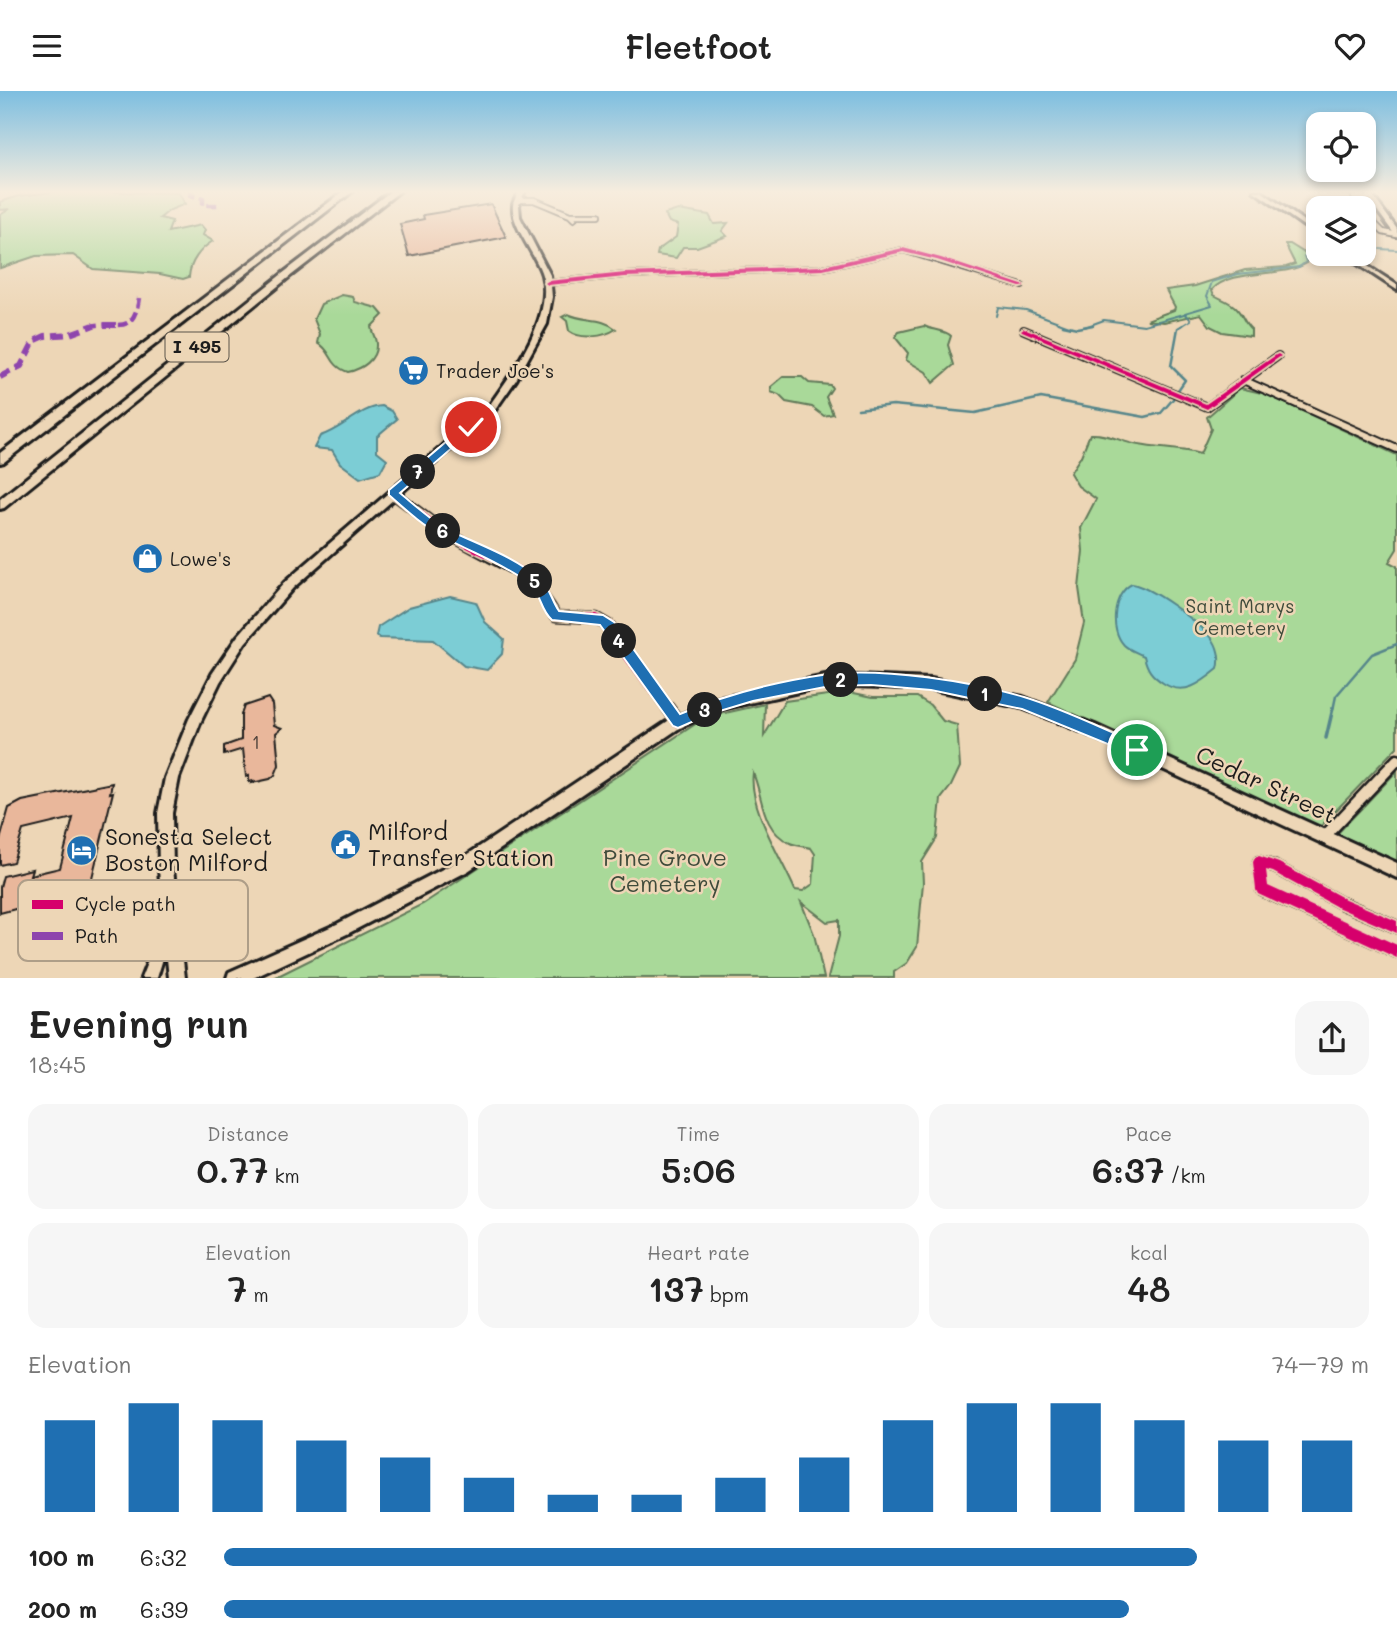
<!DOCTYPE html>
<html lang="en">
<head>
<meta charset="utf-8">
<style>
  body { margin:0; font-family:Mali,sans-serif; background:#f6f6f6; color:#222; height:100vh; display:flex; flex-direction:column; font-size:26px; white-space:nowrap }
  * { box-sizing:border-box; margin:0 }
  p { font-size:23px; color:#767676 }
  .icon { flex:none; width:38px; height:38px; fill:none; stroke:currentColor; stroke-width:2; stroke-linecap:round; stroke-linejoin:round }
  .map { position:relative; height:887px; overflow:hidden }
  .drawer { display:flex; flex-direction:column; background:#fff; flex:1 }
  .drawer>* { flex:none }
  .tools { position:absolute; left:1306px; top:21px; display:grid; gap:14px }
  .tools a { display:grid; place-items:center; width:70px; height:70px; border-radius:14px; background:#fff; box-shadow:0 4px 10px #0003; font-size:35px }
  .pin { position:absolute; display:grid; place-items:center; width:60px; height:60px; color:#fff; margin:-30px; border:4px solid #fff; border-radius:50%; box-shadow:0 2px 7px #0007 }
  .km { position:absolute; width:35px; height:35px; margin:-18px; border-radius:50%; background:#222; color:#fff; font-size:19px; line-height:35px; text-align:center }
  .round { display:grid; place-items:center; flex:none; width:74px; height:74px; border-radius:21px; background:#f6f6f6 }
  .head { display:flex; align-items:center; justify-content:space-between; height:119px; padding:0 28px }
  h1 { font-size:38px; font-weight:600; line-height:52px }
  .metrics { display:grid; grid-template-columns:repeat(3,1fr); gap:10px; height:119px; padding:7px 28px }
  .metrics div { display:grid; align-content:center; border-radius:18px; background:#f6f6f6; text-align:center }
  .metrics b { font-size:35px; font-weight:600 }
  .metrics small { font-size:19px; font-weight:400 }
  .metrics p { font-size:19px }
  .chart { height:196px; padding:14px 28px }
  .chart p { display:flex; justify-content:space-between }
  .chart svg { width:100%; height:126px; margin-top:7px; stroke:#1f6fb2; stroke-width:6 }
  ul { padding:0 28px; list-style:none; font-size:23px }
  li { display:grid; grid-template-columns:112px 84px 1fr; align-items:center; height:52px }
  li i { height:18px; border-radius:9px; background:#1f6fb2 }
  header { display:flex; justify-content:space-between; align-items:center; height:91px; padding:0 28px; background:#fff; font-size:32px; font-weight:600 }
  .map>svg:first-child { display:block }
  .green { fill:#a9d999; stroke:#627a5a; stroke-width:2; fill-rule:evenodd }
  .water { fill:#7ccdd5; stroke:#56868b; stroke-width:2 }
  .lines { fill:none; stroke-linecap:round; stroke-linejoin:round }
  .stream-far2 { stroke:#56868b; stroke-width:2 }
  .stream-far1 { stroke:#56868b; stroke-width:2.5 }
  .stream { stroke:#56868b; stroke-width:3.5 }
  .building { fill:#e9b79b; stroke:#1c1c1c; stroke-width:2 }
  .street-far3-casing { stroke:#1c1c1c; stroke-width:8 }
  .street-far2-casing { stroke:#1c1c1c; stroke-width:10 }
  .street-far1-casing { stroke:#1c1c1c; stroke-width:13 }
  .street-casing { stroke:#1c1c1c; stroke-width:15 }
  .secondary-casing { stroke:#1c1c1c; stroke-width:6 }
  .primary-casing { stroke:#1c1c1c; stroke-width:6 }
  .highway-casing { stroke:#1c1c1c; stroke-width:6 }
  .street-far3 { stroke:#edd6b6; stroke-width:4.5 }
  .street-far2 { stroke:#edd6b6; stroke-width:6 }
  .street-far1 { stroke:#edd6b6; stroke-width:8 }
  .street { stroke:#edd6b6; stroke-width:10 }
  .secondary { fill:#edd6b6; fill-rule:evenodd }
  .primary { fill:#edd6b6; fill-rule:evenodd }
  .highway { fill:#edd6b6; fill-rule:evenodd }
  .quiet-far1 { stroke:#8e44ad; stroke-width:4.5; stroke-dasharray:10 4.5; stroke-linecap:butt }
  .quiet { stroke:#8e44ad; stroke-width:6; stroke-dasharray:12 6; stroke-linecap:butt }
  .cycleway-casing { stroke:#edd6b6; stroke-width:4 }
  .cycleway { fill:#d6006c; fill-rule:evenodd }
  .route { fill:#1f6fb2; stroke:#fff; stroke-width:2 }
  .labels { text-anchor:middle; stroke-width:5; stroke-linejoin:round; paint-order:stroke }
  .shield { fill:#edd6b6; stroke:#5b544a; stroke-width:2 }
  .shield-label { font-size:18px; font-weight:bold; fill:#1c1c1c }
  .poi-label { font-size:19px; fill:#1c1c1c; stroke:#edd6b6; text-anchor:start }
  .park-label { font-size:19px; fill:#3f4b3b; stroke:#edd6b6 }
  .near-number-label { font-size:19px; fill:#4f433c }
  .near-street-label { font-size:23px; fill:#1c1c1c; stroke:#edd6b6 }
  .near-poi-label { font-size:23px; fill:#1c1c1c; stroke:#edd6b6; text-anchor:start }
  .near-park-label { font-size:23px; fill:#3f4b3b; stroke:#edd6b6 }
  .key { fill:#edd6b6; stroke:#ae9e88; stroke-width:2 }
  .key-label { font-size:19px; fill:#1c1c1c }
</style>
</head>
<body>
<header><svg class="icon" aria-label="menu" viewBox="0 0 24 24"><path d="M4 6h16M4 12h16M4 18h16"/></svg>Fleetfoot<svg class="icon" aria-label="heart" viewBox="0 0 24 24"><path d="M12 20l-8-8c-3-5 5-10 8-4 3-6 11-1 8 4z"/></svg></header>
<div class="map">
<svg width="1397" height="887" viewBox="0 0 1397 887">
  <rect width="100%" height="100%" fill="#edd6b6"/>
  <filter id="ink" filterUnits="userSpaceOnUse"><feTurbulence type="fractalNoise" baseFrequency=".0143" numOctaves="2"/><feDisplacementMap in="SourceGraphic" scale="14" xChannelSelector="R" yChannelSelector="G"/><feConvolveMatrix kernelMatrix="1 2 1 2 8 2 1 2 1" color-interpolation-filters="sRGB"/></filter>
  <g filter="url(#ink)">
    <path class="green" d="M60 100 179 102 185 113 170 119 160 127 172 130 168 141 201 134 205 139 203 144 213 150C200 158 190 171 189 186L183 188 160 183 93 178 73 164 36 165 0 177V124L10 118 0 119V111L19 105Z
      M678 119 709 124 714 133 728 132 722 140 727 145 697 156H683L676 167 657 164 658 159 676 146 678 134 669 131 665 123Z
      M1285 153H1290L1303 161 1318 163 1308 166 1307 172C1284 187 1231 177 1212 199L1214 204C1221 208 1231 211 1236 217 1243 224 1244 232 1251 238V245L1222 241 1210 235 1201 223 1164 231 1147 229 1174 219 1175 216 1166 199 1195 195 1245 179 1286 176 1295 173Z
      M342 204 353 206 355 211 377 217 383 224 371 236C372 242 376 247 376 253 377 269 362 278 348 281 328 274 333 260 318 252L320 243 314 228 321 213Z
      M568 223C584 231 602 226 616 238 604 246 581 249 569 240L567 230 562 226Z
      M924 235C932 239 946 239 951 245L948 254 954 274 933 292 926 281 906 269 908 262 895 246 899 241Z
      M783 286H802L809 292 830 294 832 297 826 306 833 323 824 325 812 316 786 311 779 304 771 301V296Z
      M1240 297 1266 303 1397 364V458L1389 471 1397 475V656L1320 736 1048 611 1075 568 1084 532 1079 497 1083 460 1081 437 1096 408 1078 395 1070 382 1081 365 1090 343C1108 342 1121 351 1139 354 1160 358 1179 357 1200 363L1211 338 1207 326Z
      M849 601 873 606H917L930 614 943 630 957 634 960 676 951 695 941 708 937 747 922 771 923 792 917 856 907 872 894 881V887H828L839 845V829L827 831 801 811 814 843 824 887H274L423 813 697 632 716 624 765 613 764 645 785 610ZM753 682C763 705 761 739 790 752 796 755 805 755 811 757L815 763 813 793 803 800 795 799C782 768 748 716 753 682Z
      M1397 680V771L1336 744Z"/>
    <path class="water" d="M382 315 392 320 397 328 377 345V360L387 368 380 381 360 387 340 372 332 359 314 357 320 345C341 339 361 316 382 315Z
      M1132 493C1151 496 1198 531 1211 546 1218 555 1221 567 1218 578 1201 592 1184 606 1163 592 1151 584 1147 578 1144 565 1138 562 1129 559 1124 554 1109 538 1113 502 1132 493Z
      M450 505 476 511 485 531 504 548 502 563 487 579 464 575 433 549 380 547 376 545 378 536 409 516Z"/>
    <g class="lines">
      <path class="stream-far2" d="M1380 158 1397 159
        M996 225 998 216 1026 219 1072 236
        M1085 236 1104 229 1144 234 1184 223
        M1180 236 1191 229 1185 222 1212 214 1207 205 1212 191 1238 183 1299 176 1306 171 1304 165 1318 163"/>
      <path class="stream-far1" d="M1063 234 1077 237 1093 234
        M1176 302 1185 289 1171 275 1178 237 1183 234
        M858 318 893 314 975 322 1041 307 1145 326 1161 322 1173 308
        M1333 619 1336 605 1372 563 1397 553"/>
      <path class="stream" d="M1326 647 1333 617"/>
    </g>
    <path class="building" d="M491 113 506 146 409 165 400 133 424 128 423 124Z
      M268 607 272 613 274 634 282 637 276 642 279 674 275 684 270 688 252 692 253 690 249 691V685L246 686 243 658 224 664V655L241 649V624L244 615Z
      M112 692 110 702 113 701 89 799 54 808 48 831 29 836 35 813 0 822V796L3 785 32 778 30 784 60 777 73 727 23 739 13 771 0 774V749L9 717 22 710Z"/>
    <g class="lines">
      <defs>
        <path id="street-far3" d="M1351 100 1361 117
          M1354 106 1371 108
          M518 109H534L570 124
          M1363 121 1383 141 1397 144
          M574 128 570 124H599
          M548 192 625 184 823 177 903 159 1022 195"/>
        <path id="street-far2" d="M1024 239 1207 316 1278 265
          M1243 289 1397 358
          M393 402 397 406"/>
        <path id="street-far1" d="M395 404 446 442 533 489 556 525 596 527 610 535 624 559 669 619"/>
        <path id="street" d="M668 617 678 631
          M1324 746 1397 669
          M1397 836 1341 812 1275 776 1259 771 1262 799 1397 861"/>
        <path id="secondary" d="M519 100H525L519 114 520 126 550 184 552 206 547 233 516 289 495 319 293 497 245 552 220 591 201 630 179 687 172 722 173 778 185 887H169L166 858 157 887H141L147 872 162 817 159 778 158 722 165 687 189 628 212 583 237 546 285 491 489 315C512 282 554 226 542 184 537 165 511 135 513 115 513 110 517 105 519 100Z
          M830 584 931 588 1023 606 1095 634 1397 772V787L1085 642 1022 617 931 598 830 594 722 618 681 636 468 780 347 843 253 887H227L229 881 337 833 458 770 671 628 721 607Z"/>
        <path id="primary" d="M1254 100H1261L1318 140V145Z
          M1363 100H1369L1397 138V145L1395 144Z
          M1342 163H1349L1397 194V199Z"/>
        <path id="highway" d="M344 100H353L4 371 0 372V362Z
          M391 100H400L288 187 4 417 0 418V408L282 183Z"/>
      </defs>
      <use href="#street-far3" class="street-far3-casing"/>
      <use href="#street-far2" class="street-far2-casing"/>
      <use href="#street-far1" class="street-far1-casing"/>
      <use href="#street" class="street-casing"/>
      <use href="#secondary" class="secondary-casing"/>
      <use href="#primary" class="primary-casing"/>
      <use href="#highway" class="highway-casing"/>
      <use href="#street-far3" class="street-far3"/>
      <use href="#street-far2" class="street-far2"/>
      <use href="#street-far1" class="street-far1"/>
      <use href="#street" class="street"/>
      <use href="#secondary" class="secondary"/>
      <use href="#primary" class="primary"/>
      <use href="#highway" class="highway"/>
      <path class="quiet-far1" d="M192 100 190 104 203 107V114H221
        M89 236C113 227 133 249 139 207"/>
      <path class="quiet" d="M104 234H121
        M0 286 21 275 34 250 45 245 70 243 94 234"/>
      <defs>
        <path id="cycleway" d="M903 157 941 167 1025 195 1020 196 937 169 903 161 823 179 625 186 548 194 545 192 548 190 625 182 823 175Z
          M1024 237 1206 313 1276 264 1278 263 1281 265 1207 318 1022 240 1021 239Z
          M393 399 449 440 515 473 536 486 544 495 553 514 558 521 596 523 613 532 628 556 682 628 683 631 682 634 678 636 674 634 620 562 607 538 594 531 553 528C543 517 541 500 529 491 506 473 477 464 452 449 429 437 410 421 390 404L389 402Z
          M1259 765 1279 772 1345 808 1397 830V842L1337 816 1273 781 1266 779 1268 795 1397 854V867L1258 803 1256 799 1253 771 1255 767Z"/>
      </defs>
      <use href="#cycleway" class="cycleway-casing"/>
      <use href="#cycleway" class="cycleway"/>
    </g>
  </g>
  <linearGradient id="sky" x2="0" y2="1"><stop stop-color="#7dbee0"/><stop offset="0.45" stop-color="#f7edde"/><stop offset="1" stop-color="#f7edde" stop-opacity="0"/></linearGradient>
  <rect width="1397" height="224" fill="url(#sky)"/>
  <path class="route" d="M467 333 476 336 400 402C417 416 433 431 453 441 482 455 515 466 540 488 550 497 552 510 559 520L603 524 614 531 680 623C727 603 779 590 829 583 884 577 970 590 1024 606 1064 618 1103 638 1142 654V663L1137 665 1022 618 931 599 871 594 830 595 753 610 710 623 678 637 673 635 600 534 552 529C540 519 541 502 529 492 502 472 470 461 442 445 422 434 406 419 389 404V399Z"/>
  <defs>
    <symbol id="supermarket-disc" viewBox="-11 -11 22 22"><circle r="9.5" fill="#1f6fb2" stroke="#edd6b6"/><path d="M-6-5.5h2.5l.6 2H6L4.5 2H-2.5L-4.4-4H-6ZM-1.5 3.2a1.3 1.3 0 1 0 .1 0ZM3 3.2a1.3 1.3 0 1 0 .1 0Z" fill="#fff"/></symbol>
    <symbol id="shop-disc" viewBox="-11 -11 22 22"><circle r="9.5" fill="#1f6fb2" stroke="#edd6b6"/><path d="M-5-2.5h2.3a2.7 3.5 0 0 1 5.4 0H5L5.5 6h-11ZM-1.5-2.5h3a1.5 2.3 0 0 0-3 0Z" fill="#fff"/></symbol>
    <symbol id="civic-disc" viewBox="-11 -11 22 22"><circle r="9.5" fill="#1f6fb2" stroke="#edd6b6"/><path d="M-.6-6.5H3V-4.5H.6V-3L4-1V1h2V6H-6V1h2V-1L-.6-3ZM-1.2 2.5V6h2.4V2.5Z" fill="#fff"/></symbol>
    <symbol id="hotel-disc" viewBox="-11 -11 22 22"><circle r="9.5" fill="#1f6fb2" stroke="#edd6b6"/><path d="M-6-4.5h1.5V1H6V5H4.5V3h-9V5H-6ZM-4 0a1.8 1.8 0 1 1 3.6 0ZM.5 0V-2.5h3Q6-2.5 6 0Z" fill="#fff"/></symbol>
  </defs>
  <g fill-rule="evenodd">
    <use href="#supermarket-disc" x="396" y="262" width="35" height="35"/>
    <use href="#shop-disc" x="130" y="450" width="35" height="35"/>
    <use href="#civic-disc" x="328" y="736" width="35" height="35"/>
    <use href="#hotel-disc" x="64" y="742" width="35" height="35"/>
  </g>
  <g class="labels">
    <rect class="shield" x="165.5" y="241.5" width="63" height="29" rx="5"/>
    <g class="shield-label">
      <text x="197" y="262">I 495</text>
    </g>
    <g class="poi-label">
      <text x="436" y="287">Trader Joe's</text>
      <text x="170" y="475">Lowe's</text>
    </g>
    <g class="park-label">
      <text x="1240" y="522">Saint Marys<tspan x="1240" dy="22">Cemetery</tspan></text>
    </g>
    <g class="near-number-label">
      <text x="256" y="658">1</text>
    </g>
    <g class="near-street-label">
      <text transform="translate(1266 694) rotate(25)" y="8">Cedar Street</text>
    </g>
    <g class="near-poi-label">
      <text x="368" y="749">Milford<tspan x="368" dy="26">Transfer Station</tspan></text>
      <text x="105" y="754">Sonesta Select<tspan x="105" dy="26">Boston Milford</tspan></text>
    </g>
    <g class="near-park-label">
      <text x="665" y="775">Pine Grove<tspan x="665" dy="26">Cemetery</tspan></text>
    </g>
  </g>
  <rect x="18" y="789" width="230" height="81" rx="10" class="key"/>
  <rect x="32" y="809" width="31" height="9" fill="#d6006c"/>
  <rect x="32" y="841" width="31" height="8" fill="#8e44ad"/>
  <g class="key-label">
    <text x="75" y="820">Cycle path</text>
    <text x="75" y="852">Path</text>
  </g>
</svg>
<div class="tools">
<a><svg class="icon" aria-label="locate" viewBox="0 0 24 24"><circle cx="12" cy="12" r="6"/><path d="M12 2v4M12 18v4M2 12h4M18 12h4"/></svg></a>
<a><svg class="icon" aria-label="layers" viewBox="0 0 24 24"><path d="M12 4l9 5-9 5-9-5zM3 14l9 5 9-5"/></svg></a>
</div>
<div class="pin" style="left:1137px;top:659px;background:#1e9e55"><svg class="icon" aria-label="arrive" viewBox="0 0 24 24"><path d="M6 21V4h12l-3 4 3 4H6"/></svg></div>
<div class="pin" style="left:471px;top:336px;background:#d93025"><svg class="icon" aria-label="check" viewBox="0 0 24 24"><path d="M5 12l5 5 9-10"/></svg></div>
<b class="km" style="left:985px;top:603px">1</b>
<b class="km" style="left:841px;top:589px">2</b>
<b class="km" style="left:705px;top:619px">3</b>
<b class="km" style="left:619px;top:550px">4</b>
<b class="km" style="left:535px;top:490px">5</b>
<b class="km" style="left:443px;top:440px">6</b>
<b class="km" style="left:418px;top:381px">7</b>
</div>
<section class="drawer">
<div class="head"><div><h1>Evening run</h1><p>18:45</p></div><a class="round"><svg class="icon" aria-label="share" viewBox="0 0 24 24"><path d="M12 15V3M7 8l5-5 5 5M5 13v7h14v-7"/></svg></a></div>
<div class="metrics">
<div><p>Distance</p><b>0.77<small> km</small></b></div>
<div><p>Time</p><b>5:06</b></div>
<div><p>Pace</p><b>6:37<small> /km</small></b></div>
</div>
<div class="metrics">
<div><p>Elevation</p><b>7<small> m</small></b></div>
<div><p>Heart rate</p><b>137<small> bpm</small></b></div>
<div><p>kcal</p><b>48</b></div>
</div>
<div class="chart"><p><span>Elevation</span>74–79 m</p>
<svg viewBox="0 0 160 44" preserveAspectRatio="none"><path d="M5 44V12M15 44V6M25 44V12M35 44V19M45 44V25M55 44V32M65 44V38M75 44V38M85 44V32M95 44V25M105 44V12M115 44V6M125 44V6M135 44V12M145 44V19M155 44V19"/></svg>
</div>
<ul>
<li><b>100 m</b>6:32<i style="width:85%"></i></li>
<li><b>200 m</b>6:39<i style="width:79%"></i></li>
</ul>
</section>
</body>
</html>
